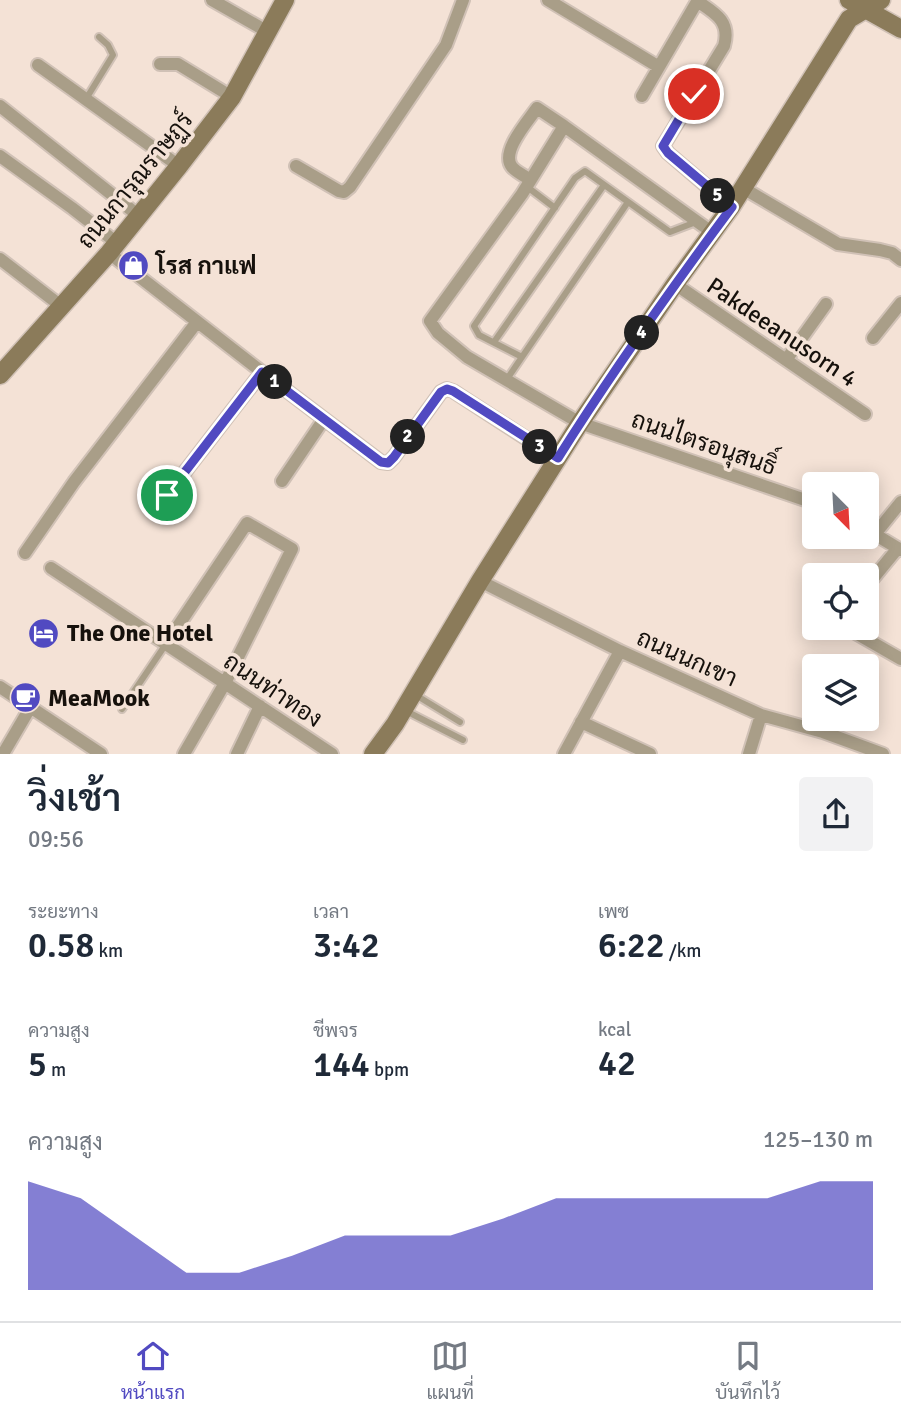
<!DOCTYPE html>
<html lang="th">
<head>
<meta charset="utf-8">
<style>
  body { margin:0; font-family:Signika,Sarabun,sans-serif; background:#f2f2f3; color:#1f2937; height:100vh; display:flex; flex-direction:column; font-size:26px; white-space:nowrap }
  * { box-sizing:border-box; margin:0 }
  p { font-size:23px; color:#747a83 }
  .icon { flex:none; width:38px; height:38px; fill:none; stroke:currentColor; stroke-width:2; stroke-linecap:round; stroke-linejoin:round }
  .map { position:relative; height:754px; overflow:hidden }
  .panel { display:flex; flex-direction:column; background:#fff; flex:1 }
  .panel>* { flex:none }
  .needle { width:46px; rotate:156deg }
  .fabs { position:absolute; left:802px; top:472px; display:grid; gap:14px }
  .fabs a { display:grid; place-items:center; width:77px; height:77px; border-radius:7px; background:#fff; box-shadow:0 4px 18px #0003; font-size:35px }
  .pin { position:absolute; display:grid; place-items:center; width:60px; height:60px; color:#fff; margin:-30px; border:4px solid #fff; border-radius:50%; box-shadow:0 2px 7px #0007 }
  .km { position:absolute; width:35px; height:35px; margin:-18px; border-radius:50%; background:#222; color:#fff; font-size:19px; line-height:35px; text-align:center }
  .round { display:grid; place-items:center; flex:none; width:74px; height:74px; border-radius:7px; background:#f2f2f3 }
  .head { display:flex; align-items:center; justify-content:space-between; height:119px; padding:0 28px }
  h1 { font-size:38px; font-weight:600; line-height:52px }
  .figures { display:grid; grid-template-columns:repeat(3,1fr); gap:10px; height:119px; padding:7px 28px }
  .figures div { display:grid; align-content:center }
  .figures b { font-size:35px; font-weight:600 }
  .figures small { font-size:19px; font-weight:400 }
  .figures p { font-size:19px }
  .chart { height:196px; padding:14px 28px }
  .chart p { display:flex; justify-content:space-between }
  .chart svg { width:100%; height:126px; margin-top:7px; fill:#514ac1; opacity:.7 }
  .menu { display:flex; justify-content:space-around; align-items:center; height:98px; border-top:2px solid #e0e1e3; background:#fff; font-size:19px; color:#747a83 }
  .menu a { display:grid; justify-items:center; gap:4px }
  .menu .selected { color:#514ac1 }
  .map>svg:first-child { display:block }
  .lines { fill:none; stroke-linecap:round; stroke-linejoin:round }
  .lane-casing { stroke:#d0c1b6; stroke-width:10 }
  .street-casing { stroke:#d0c1b6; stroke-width:16 }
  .secondary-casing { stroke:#d0c1b6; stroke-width:21 }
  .lane { stroke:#a99e88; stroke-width:6 }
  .street { stroke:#a99e88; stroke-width:12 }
  .secondary { stroke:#8b7b5a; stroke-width:18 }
  .route-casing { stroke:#fff; stroke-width:14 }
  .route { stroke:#514ac1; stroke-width:9 }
  .labels { text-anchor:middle; stroke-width:7; stroke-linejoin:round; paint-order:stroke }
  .street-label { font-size:24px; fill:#16110c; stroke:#f4e2d6 }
  .poi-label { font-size:24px; font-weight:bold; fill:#16110c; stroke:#f4e2d6; text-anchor:start }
</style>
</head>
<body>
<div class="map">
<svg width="901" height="754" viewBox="0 0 901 754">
  <rect width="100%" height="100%" fill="#f4e2d6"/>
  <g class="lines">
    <defs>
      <path id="lane" d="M86 99 113 55 108 45 99 37
        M526 186 555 208
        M628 202 522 357 479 335 474 326 575 178 585 171 670 232 696 222
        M494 342 604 185
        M507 379 522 357
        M414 694 460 722
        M122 709 166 644
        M406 711 463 740"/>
      <path id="street" d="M212 0 268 32
        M548 0 659 67
        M697 1C715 13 731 21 724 46L663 146 668 153 731 207
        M160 64H178L232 97
        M38 65 179 166
        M642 96 698 0
        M0 106 139 216
        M0 156 72 208 117 243
        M296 166 339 191 344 192 350 187 446 45 463 0
        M530 180C525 176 516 172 512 167 500 152 528 121 537 108L564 126
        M743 188 838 244 880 250 892 253 901 260
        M713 233 564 126 522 194 430 321 438 333 467 357 580 423 814 503
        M109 253 262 372 381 462 388 463 394 457 441 392 447 389 453 391 558 459
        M0 259 61 306
        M675 284 865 414
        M873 338 901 303
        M786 360 826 304
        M282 481 324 419
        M167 495 262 372
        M866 529 901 550
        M875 534 901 502
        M25 553 74 482 197 322
        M51 568 332 754
        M480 581 620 651 761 715 823 732 883 754
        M866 587 898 548
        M847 628 901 659
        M166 644 247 523 292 549 225 683 184 754
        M0 687 101 754
        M581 722 650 754
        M3 754 30 708
        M237 754 260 706
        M564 754 620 651
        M749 754 761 715"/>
      <path id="secondary" d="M849 0 901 29
        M0 375 109 253 179 166 232 97 285 0
        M373 754 395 724 480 581 580 423 675 284 731 207 849 19 881 0"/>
    </defs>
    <use href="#lane" class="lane-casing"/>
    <use href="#street" class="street-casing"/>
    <use href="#secondary" class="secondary-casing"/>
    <use href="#lane" class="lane"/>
    <use href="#street" class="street"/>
    <use href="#secondary" class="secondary"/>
  </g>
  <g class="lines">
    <defs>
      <path id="route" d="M167 495 262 372 381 462 388 463 394 457 441 392 447 389 453 391 558 458C612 372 671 289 732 207L668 153 663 146 694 94"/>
    </defs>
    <use href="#route" class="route-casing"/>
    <use href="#route" class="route"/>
  </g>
  <defs>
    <symbol id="shop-disc" viewBox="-11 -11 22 22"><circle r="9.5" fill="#514ac1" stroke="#f4e2d6"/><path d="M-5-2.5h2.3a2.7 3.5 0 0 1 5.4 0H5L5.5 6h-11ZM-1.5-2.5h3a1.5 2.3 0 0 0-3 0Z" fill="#fff"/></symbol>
    <symbol id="hotel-disc" viewBox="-11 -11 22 22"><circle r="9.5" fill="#514ac1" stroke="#f4e2d6"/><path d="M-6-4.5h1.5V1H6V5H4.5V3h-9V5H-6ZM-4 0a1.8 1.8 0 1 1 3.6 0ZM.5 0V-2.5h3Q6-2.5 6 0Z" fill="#fff"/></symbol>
    <symbol id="cafe-disc" viewBox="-11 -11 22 22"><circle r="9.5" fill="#514ac1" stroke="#f4e2d6"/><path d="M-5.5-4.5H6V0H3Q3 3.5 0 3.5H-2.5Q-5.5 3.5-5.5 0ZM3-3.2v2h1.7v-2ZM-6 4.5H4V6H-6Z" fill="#fff"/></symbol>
  </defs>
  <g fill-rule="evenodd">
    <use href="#shop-disc" x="116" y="248" width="35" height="35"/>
    <use href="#hotel-disc" x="26" y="616" width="35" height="35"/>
    <use href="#cafe-disc" x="8" y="680" width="35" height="35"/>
  </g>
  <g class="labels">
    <g class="street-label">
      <text transform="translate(135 180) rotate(-51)" y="8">ถนนการุณราษฏร์</text>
      <text transform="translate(782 332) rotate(34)" y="8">Pakdeeanusorn 4</text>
      <text transform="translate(704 443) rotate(19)" y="8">ถนนไตรอนุสนธิ์</text>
      <text transform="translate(687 658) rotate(24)" y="8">ถนนนกเขา</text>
      <text transform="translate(273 690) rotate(34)" y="8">ถนนท่าทอง</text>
    </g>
    <g class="poi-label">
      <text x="156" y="274">โรส กาแฟ</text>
      <text x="67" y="641">The One Hotel</text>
      <text x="48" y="706">MeaMook</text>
    </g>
  </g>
</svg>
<div class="fabs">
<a><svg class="needle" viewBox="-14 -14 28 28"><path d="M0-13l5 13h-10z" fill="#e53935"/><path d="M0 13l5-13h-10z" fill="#747a83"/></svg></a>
<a><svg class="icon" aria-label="locate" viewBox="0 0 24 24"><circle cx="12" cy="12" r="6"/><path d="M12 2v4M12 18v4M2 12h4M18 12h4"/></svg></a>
<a><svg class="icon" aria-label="layers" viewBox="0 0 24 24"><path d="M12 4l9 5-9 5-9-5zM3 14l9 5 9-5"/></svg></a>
</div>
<div class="pin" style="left:167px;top:495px;background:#1e9e55"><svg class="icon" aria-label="arrive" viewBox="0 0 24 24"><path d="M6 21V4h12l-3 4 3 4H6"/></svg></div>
<div class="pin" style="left:694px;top:94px;background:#d93025"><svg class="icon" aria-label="check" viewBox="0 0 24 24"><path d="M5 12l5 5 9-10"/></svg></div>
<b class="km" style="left:275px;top:382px">1</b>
<b class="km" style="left:408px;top:437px">2</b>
<b class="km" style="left:540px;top:447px">3</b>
<b class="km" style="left:642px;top:333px">4</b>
<b class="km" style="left:718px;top:196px">5</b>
</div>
<section class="panel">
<div class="head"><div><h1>วิ่งเช้า</h1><p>09:56</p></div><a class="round"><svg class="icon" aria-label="share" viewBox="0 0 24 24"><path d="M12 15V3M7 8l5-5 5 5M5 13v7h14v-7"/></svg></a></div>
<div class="figures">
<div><p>ระยะทาง</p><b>0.58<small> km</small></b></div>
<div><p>เวลา</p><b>3:42</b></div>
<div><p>เพซ</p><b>6:22<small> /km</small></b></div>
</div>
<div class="figures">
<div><p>ความสูง</p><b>5<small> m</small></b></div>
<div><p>ชีพจร</p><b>144<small> bpm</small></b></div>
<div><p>kcal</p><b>42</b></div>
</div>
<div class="chart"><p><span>ความสูง</span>125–130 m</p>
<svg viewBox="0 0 160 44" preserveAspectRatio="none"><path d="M0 44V6L10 12L20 25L30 38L40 38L50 32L60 25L70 25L80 25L90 19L100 12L110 12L120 12L130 12L140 12L150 6L160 6V44z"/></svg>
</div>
</section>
<nav class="menu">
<a class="selected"><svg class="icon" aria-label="home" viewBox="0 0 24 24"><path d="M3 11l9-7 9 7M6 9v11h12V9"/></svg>หน้าแรก</a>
<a><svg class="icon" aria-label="map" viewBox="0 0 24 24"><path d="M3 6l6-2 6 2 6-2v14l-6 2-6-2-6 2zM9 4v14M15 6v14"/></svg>แผนที่</a>
<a><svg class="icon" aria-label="saved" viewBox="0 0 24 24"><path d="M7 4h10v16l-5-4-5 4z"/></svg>บันทึกไว้</a>
</nav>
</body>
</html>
